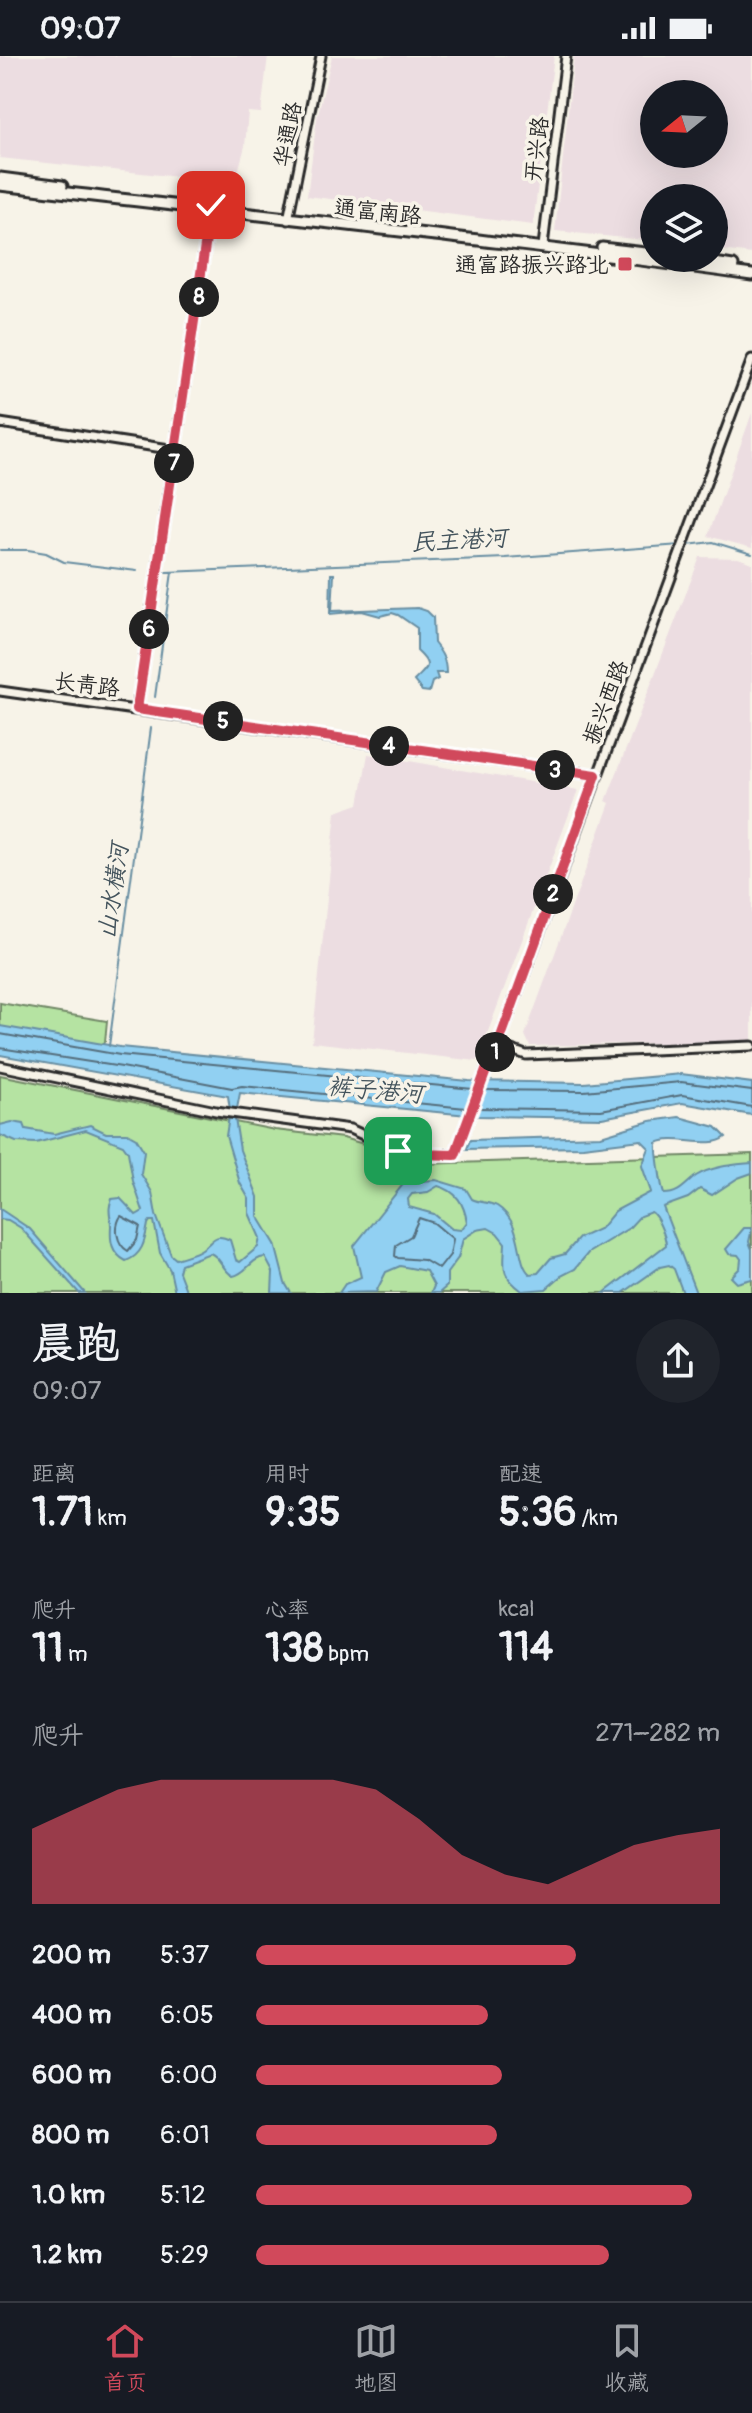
<!DOCTYPE html>
<html lang="zh">
<head>
<meta charset="utf-8">
<style>
  body { margin:0; font-family:Pangolin,"LXGW WenKai TC",sans-serif; background:#20242c; color:#f1f3f6; height:100vh; display:flex; flex-direction:column; font-size:30px; white-space:nowrap }
  * { box-sizing:border-box; margin:0 }
  p { font-size:26px; color:#9ea1a6 }
  .icon { flex:none; width:44px; height:44px; fill:none; stroke:currentColor; stroke-width:2; stroke-linecap:round; stroke-linejoin:round }
  .map { position:relative; height:1237px; overflow:hidden }
  .sheet { display:flex; flex-direction:column; background:#171b24; flex:1 }
  .sheet>* { flex:none }
  .needle { width:52px; rotate:252deg }
  .buttons { position:absolute; left:640px; top:24px; display:grid; gap:16px }
  .buttons a { display:grid; place-items:center; width:88px; height:88px; border-radius:50%; background:#171b24; box-shadow:0 8px 32px #0002; font-size:40px }
  .pin { position:absolute; display:grid; place-items:center; width:68px; height:68px; color:#fff; margin:-34px; border-radius:16px; box-shadow:0 4px 12px #0006 }
  .km { position:absolute; width:40px; height:40px; margin:-20px; border-radius:50%; background:#222; color:#fff; font-size:22px; line-height:40px; text-align:center }
  .round { display:grid; place-items:center; flex:none; width:84px; height:84px; border-radius:42px; background:#20242c }
  .head { display:flex; align-items:center; justify-content:space-between; height:136px; padding:0 32px }
  h1 { font-size:44px; font-weight:700; line-height:60px }
  .stats { display:grid; grid-template-columns:repeat(3,1fr); gap:12px; height:136px; padding:8px 32px }
  .stats div { display:grid; align-content:center }
  .stats b { font-size:40px; font-weight:700 }
  .stats small { font-size:22px; font-weight:400 }
  .stats p { font-size:22px }
  .chart { height:224px; padding:16px 32px }
  .chart p { display:flex; justify-content:space-between }
  .chart svg { width:100%; height:144px; margin-top:8px; fill:#d1495b; opacity:.7 }
  ul { padding:0 32px; list-style:none; font-size:26px }
  li { display:grid; grid-template-columns:128px 96px 1fr; align-items:center; height:60px }
  li i { height:20px; border-radius:10px; background:#d1495b }
  .status { display:flex; justify-content:space-between; align-items:center; height:56px; padding:0 40px; background:#171b24; direction:ltr }
  .status svg { height:22px; fill:currentColor }
  .tab-bar { display:flex; justify-content:space-around; align-items:center; height:112px; border-top:2px solid #363941; background:#171b24; font-size:22px; color:#9ea1a6 }
  .tab-bar a { display:grid; justify-items:center; gap:4px }
  .tab-bar .on { color:#d1495b }
  .map>svg:first-child { display:block }
  .built { fill:#ecdde1; fill-rule:evenodd }
  .green { fill:#b5e3a2; stroke:#708766; stroke-width:2 }
  .water { fill:#91d0f2; stroke:#688ea2; stroke-width:2; fill-rule:evenodd }
  .lines { fill:none; stroke-linecap:round; stroke-linejoin:round }
  .shore { stroke:#546d7b; stroke-width:2 }
  .stream { stroke:#688ea2; stroke-width:2 }
  .minor-casing { stroke:#2b2b2b; stroke-width:13 }
  .major-casing { stroke:#2b2b2b; stroke-width:15 }
  .minor { stroke:#f7f3e8; stroke-width:7 }
  .major { stroke:#f7f3e8; stroke-width:9 }
  .route-casing { stroke:#fff; stroke-width:16 }
  .route { stroke:#d1495b; stroke-width:10 }
  .poi-dot { fill:#d1495b; stroke:#f7f3e8; stroke-width:3 }
  .labels { text-anchor:middle; stroke-width:7; stroke-linejoin:round; paint-order:stroke }
  .street-label { font-size:22px; fill:#2b2b2b; stroke:#f7f3e8 }
  .poi-label { font-size:22px; fill:#2b2b2b; stroke:#f7f3e8; text-anchor:end }
  .water-label { font-size:24px; font-style:italic; fill:#44545d; stroke:#f7f3e8 }
</style>
</head>
<body>
<div class="status"><b>09:07</b><svg viewBox="0 0 49 12"><path d="M0 12V9h3v3zM5 12V6h3v6zM10 12V3h3v9zM15 12V0h3v12zM26 1h20v11H26zM47 4h2v5h-2z"/></svg></div>
<div class="map">
<svg width="752" height="1237" viewBox="0 0 752 1237">
  <rect width="100%" height="100%" fill="#f7f3e8"/>
  <filter id="ink" filterUnits="userSpaceOnUse"><feTurbulence type="fractalNoise" baseFrequency=".0125" numOctaves="2"/><feDisplacementMap in="SourceGraphic" scale="16" xChannelSelector="R" yChannelSelector="G"/><feConvolveMatrix kernelMatrix="1 2 1 2 8 2 1 2 1" color-interpolation-filters="sRGB"/></filter>
  <g filter="url(#ink)">
    <path class="built" d="M0 0H268L261 57 248 56 245 90 235 127 0 102Z
      M332 0H554L533 169 307 140 317 62Z
      M574 0H752V198L714 193V142H654V185L555 175ZM654 38H714V98H654Z
      M752 357V492L708 480Z
      M700 501 738 502 752 507V985L530 990 525 979 610 747 606 745Z
      M368 698 578 734 477 1005 312 986 336 756 359 748Z"/>
    <path class="green" d="M0 947 107 965 105 986 100 989 0 971Z
      M0 1019 275 1074 343 1082 419 1104 421 1108 752 1098V1237H0Z"/>
    <path class="water" d="M331 518H334L332 555 418 552 427 555 433 561 434 587C442 597 446 604 446 617H436L438 623 432 626 429 636 422 635 414 625C427 611 434 611 417 595V572L398 559 392 557 380 560 362 555 330 558Z
      M0 970 120 991 469 1025 584 1027 681 1018 752 1027V1059L682 1047 602 1062 478 1060 240 1037 235 1063 240 1094 258 1141V1160L275 1188 285 1227 291 1237H272L273 1216 265 1201C251 1202 246 1218 233 1220 222 1214 221 1201 210 1197L181 1208 179 1216 187 1237H175L170 1214 160 1197 154 1165H150L148 1168C145 1184 143 1199 126 1205 111 1197 110 1185 111 1170 111 1159 107 1154 112 1143L120 1142 136 1159 143 1155 133 1125 128 1096 123 1089 86 1074 36 1087 16 1086 0 1079V1069L12 1066 24 1068 26 1073 54 1078 90 1069 106 1077H127L136 1082 144 1095 141 1118 152 1136 156 1159 171 1199 176 1203C184 1200 195 1198 202 1193 214 1185 214 1176 230 1184L236 1204 240 1206 258 1191 260 1182 249 1157V1143L240 1127 226 1080 230 1054 228 1040 0 999Z
      M679 1061 716 1071 726 1081C710 1094 676 1078 657 1087 656 1095 661 1130 664 1138 680 1138 685 1128 696 1120 713 1110 733 1109 752 1107V1117L738 1122 712 1139 700 1133 688 1142 663 1151 696 1237H683L674 1213 669 1209 660 1211 623 1237H604L666 1189C666 1181 657 1159 651 1156L640 1160 629 1172 588 1197 575 1213 561 1220 546 1233 522 1235C500 1218 504 1213 505 1187L497 1177 488 1172 477 1174 463 1183 458 1202 447 1217V1230L439 1237H431L434 1230 426 1215 400 1210 386 1216 376 1236 339 1237 345 1228 361 1221 354 1190 405 1126 436 1124 466 1133 472 1143C480 1147 490 1146 497 1150 525 1168 515 1206 530 1218L538 1217 551 1202 565 1198 579 1182 601 1172 615 1155 651 1136 642 1110 649 1092 641 1084 583 1091 466 1093 470 1084 601 1080 650 1065ZM438 1130C457 1135 464 1148 467 1166L461 1174 452 1173 434 1158 409 1151 408 1143 412 1138 428 1136Z
      M0 1153 30 1173 85 1237H79L21 1172 8 1164 0 1163Z
      M744 1172H752L749 1186 752 1193V1223L737 1227 731 1221 740 1212 741 1203 738 1199 729 1198 726 1193Z"/>
    <g class="lines">
      <path class="shore" d="M0 978 120 999 473 1033
        M0 992 122 1011 232 1032 242 1030 466 1052
        M485 1034 584 1035 681 1026 752 1035
        M478 1052 601 1054 682 1039 752 1051
        M121 1160 140 1170 137 1184 128 1195C116 1188 114 1170 121 1160Z
        M419 1162 434 1167 453 1183 450 1199 439 1213 424 1204 398 1202 395 1200 396 1189 411 1180Z"/>
      <path class="stream" d="M687 489 713 486 752 498
        M0 494H28L46 497 64 506 137 515
        M166 516 505 502 681 489
        M155 641 172 516
        M109 990 151 672"/>
      <defs>
        <path id="minor" d="M288 164 321 0
          M543 190 566 0
          M752 303 498 989 526 999 752 990
          M0 367 176 394
          M0 635 596 719
          M137 653 211 149
          M0 1010 216 1055 350 1073 398 1095 416 1098 455 1099 488 1009 498 989"/>
        <path id="major" d="M0 122 62 130
          M0 129C251 159 502 184 752 219
          M602 192 654 198
          M682 202 733 210"/>
      </defs>
      <use href="#minor" class="minor-casing"/>
      <use href="#major" class="major-casing"/>
      <use href="#minor" class="minor"/>
      <use href="#major" class="major"/>
    </g>
  </g>
  <g class="lines" filter="url(#ink)">
    <defs>
      <path id="route" d="M211 149 137 653 596 719 498 989 488 1009 455 1099 416 1098 398 1095"/>
    </defs>
    <use href="#route" class="route-casing"/>
    <use href="#route" class="route"/>
  </g>
  <rect class="poi-dot" x="617" y="200" width="16" height="16" rx="4"/>
  <g class="labels">
    <g class="street-label">
      <text transform="translate(287 78) rotate(-79)" y="8">华通路</text>
      <text transform="translate(536 93) rotate(-83)" y="8">开兴路</text>
      <text transform="translate(378 155) rotate(6)" y="8">通富南路</text>
      <text transform="translate(87 628) rotate(7)" y="8">长青路</text>
      <text transform="translate(605 646) rotate(-69)" y="8">振兴西路</text>
    </g>
    <g class="poi-label">
      <text x="609" y="216">通富路振兴路北</text>
    </g>
    <g class="water-label">
      <text transform="translate(459 484) rotate(-3)" y="8">民主港河</text>
      <text transform="translate(113 835) rotate(-82)" y="8">山水横河</text>
      <text transform="translate(375 1034) rotate(5)" y="8">裤子港河</text>
    </g>
  </g>
</svg>
<div class="buttons">
<a><svg class="needle" viewBox="-14 -14 28 28"><path d="M0-13l5 13h-10z" fill="#e53935"/><path d="M0 13l5-13h-10z" fill="#9ea1a6"/></svg></a>
<a><svg class="icon" aria-label="layers" viewBox="0 0 24 24"><path d="M12 4l9 5-9 5-9-5zM3 14l9 5 9-5"/></svg></a>
</div>
<div class="pin" style="left:398px;top:1095px;background:#1e9e55"><svg class="icon" aria-label="arrive" viewBox="0 0 24 24"><path d="M6 21V4h12l-3 4 3 4H6"/></svg></div>
<div class="pin" style="left:211px;top:149px;background:#d93025"><svg class="icon" aria-label="check" viewBox="0 0 24 24"><path d="M5 12l5 5 9-10"/></svg></div>
<b class="km" style="left:495px;top:996px">1</b>
<b class="km" style="left:553px;top:838px">2</b>
<b class="km" style="left:555px;top:714px">3</b>
<b class="km" style="left:389px;top:690px">4</b>
<b class="km" style="left:223px;top:665px">5</b>
<b class="km" style="left:149px;top:573px">6</b>
<b class="km" style="left:174px;top:407px">7</b>
<b class="km" style="left:199px;top:241px">8</b>
</div>
<section class="sheet">
<div class="head"><div><h1>晨跑</h1><p>09:07</p></div><a class="round"><svg class="icon" aria-label="share" viewBox="0 0 24 24"><path d="M12 15V3M7 8l5-5 5 5M5 13v7h14v-7"/></svg></a></div>
<div class="stats">
<div><p>距离</p><b>1.71<small> km</small></b></div>
<div><p>用时</p><b>9:35</b></div>
<div><p>配速</p><b>5:36<small> /km</small></b></div>
</div>
<div class="stats">
<div><p>爬升</p><b>11<small> m</small></b></div>
<div><p>心率</p><b>138<small> bpm</small></b></div>
<div><p>kcal</p><b>114</b></div>
</div>
<div class="chart"><p><span>爬升</span>271–282 m</p>
<svg viewBox="0 0 160 44" preserveAspectRatio="none"><path d="M0 44V21L10 15L20 9L30 6L40 6L50 6L60 6L70 6L80 9L90 18L100 29L110 35L120 38L130 32L140 26L150 23L160 21V44z"/></svg>
</div>
<ul>
<li><b>200 m</b>5:37<i style="width:69%"></i></li>
<li><b>400 m</b>6:05<i style="width:50%"></i></li>
<li><b>600 m</b>6:00<i style="width:53%"></i></li>
<li><b>800 m</b>6:01<i style="width:52%"></i></li>
<li><b>1.0 km</b>5:12<i style="width:94%"></i></li>
<li><b>1.2 km</b>5:29<i style="width:76%"></i></li>
</ul>
</section>
<nav class="tab-bar">
<a class="on"><svg class="icon" aria-label="home" viewBox="0 0 24 24"><path d="M3 11l9-7 9 7M6 9v11h12V9"/></svg>首页</a>
<a><svg class="icon" aria-label="map" viewBox="0 0 24 24"><path d="M3 6l6-2 6 2 6-2v14l-6 2-6-2-6 2zM9 4v14M15 6v14"/></svg>地图</a>
<a><svg class="icon" aria-label="saved" viewBox="0 0 24 24"><path d="M7 4h10v16l-5-4-5 4z"/></svg>收藏</a>
</nav>
</body>
</html>
